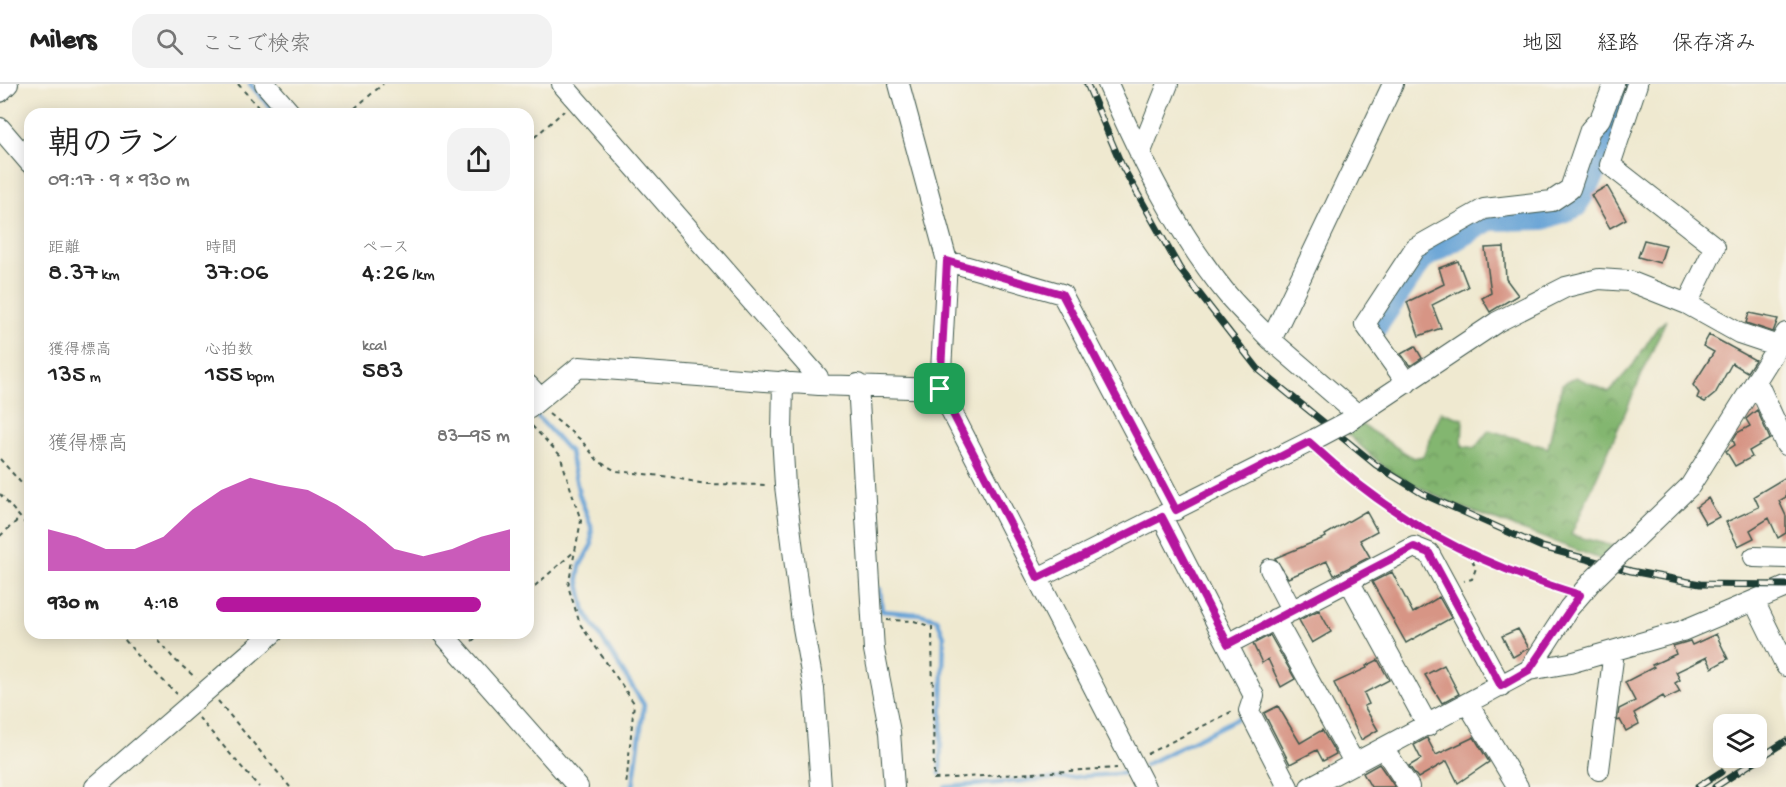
<!DOCTYPE html>
<html lang="ja">
<head>
<meta charset="utf-8">
<style>
  body { margin:0; font-family:"Gochi Hand","Klee One",sans-serif; background:#f2f2f2; color:#222; height:100vh; display:flex; flex-direction:column; font-size:22px; white-space:nowrap }
  * { box-sizing:border-box; margin:0 }
  p { font-size:20px; color:#767676 }
  .icon { flex:none; width:33px; height:33px; fill:none; stroke:currentColor; stroke-width:2; stroke-linecap:round; stroke-linejoin:round }
  .map { position:relative; flex:1; overflow:hidden }
  .drawer { position:absolute; left:24px; top:24px; width:510px; height:531px; display:flex; flex-direction:column; background:#fff; border-radius:18px; box-shadow:0 3px 15px #0003 }
  .drawer>* { flex:none }
  .fabs { position:absolute; left:1713px; top:630px; display:grid; gap:12px }
  .fabs a { display:grid; place-items:center; width:54px; height:54px; border-radius:12px; background:#fff; box-shadow:0 3px 15px #0003; font-size:30px }
  .pin { position:absolute; display:grid; place-items:center; width:51px; height:51px; color:#fff; margin:-26px; border-radius:12px; box-shadow:0 3px 9px #0006 }
  .round { display:grid; place-items:center; flex:none; width:63px; height:63px; border-radius:18px; background:#f2f2f2 }
  .overview { display:flex; align-items:center; justify-content:space-between; height:102px; padding:0 24px }
  h1 { font-size:33px; font-weight:600; line-height:45px }
  .figures { display:grid; grid-template-columns:repeat(3,1fr); gap:9px; height:102px; padding:6px 24px }
  .figures div { display:grid; align-content:center }
  .figures b { font-size:26px; font-weight:600 }
  .figures small { font-size:16px; font-weight:400 }
  .figures p { font-size:16px }
  .chart { height:168px; padding:12px 24px }
  .chart p { display:flex; justify-content:space-between }
  .chart svg { width:100%; height:108px; margin-top:6px; fill:#b5179e; opacity:.7 }
  ul { padding:0 24px; list-style:none; font-size:20px }
  li { display:grid; grid-template-columns:96px 72px 1fr; align-items:center; height:45px }
  li i { height:15px; border-radius:8px; background:#b5179e }
  header { display:flex; align-items:center; gap:36px; box-sizing:border-box; height:84px; padding:0 30px; background:#fff; border-bottom:2px solid #e0e0e0 }
  header strong { font-size:28px }
  nav { display:flex; gap:33px; margin-inline-start:auto; font-size:21px }
  .search { width:420px; height:54px; background:#f2f2f2; display:flex; align-items:center; gap:15px; box-sizing:border-box; padding:0 21px; border-radius:18px; color:#767676; font-size:22px }
  .map>svg:first-child { display:block }
  .forest { fill:url(#forest-crowns); stroke:#517a52; stroke-width:1.5 }
  .lines { fill:none; stroke-linecap:round; stroke-linejoin:round }
  .stream { stroke:#64a1d5; stroke-width:4.5 }
  .river { stroke:#64a1d5; stroke-width:26 }
  .building { fill:#d79585 }
  .minor-casing { stroke:#3e574b; stroke-width:22 }
  .path { stroke:#3e574b; stroke-width:2; stroke-dasharray:4.5 4.5; stroke-linecap:butt }
  .minor { stroke:#fff; stroke-width:20 }
  .rail-casing { stroke:#1f3d34; stroke-width:7 }
  .rail { stroke:#f7f3e8; stroke-width:4.5; stroke-dasharray:14; stroke-linecap:butt }
  .minor-bridge-casing { stroke:#3e574b; stroke-width:22; stroke-linecap:butt }
  .minor-bridge { stroke:#fff; stroke-width:20 }
  .route-casing { stroke:#fff; stroke-width:12 }
  .route { stroke:#b5179e; stroke-width:8 }
</style>
</head>
<body>
<header>
<strong>Milers</strong>
<div class="search"><svg class="icon" aria-label="search" viewBox="0 0 24 24"><circle cx="10" cy="10" r="6"/><path d="M15 15l6 6"/></svg>ここで検索</div>
<nav><a>地図</a><a>経路</a><a>保存済み</a></nav>
</header>
<div class="map">
<svg width="1786" height="703" viewBox="0 0 1786 703">
  <defs>
    <pattern id="forest-crowns" width="20" height="18" patternUnits="userSpaceOnUse" patternTransform="scale(1.5)"><rect width="20" height="18" fill="#83b670"/><path d="M2 6a3 3 0 1 1 6 0M12 15a3 3 0 1 1 6 0" fill="none" stroke="#6b955d"/></pattern>
  </defs>
  <rect width="100%" height="100%" fill="#f7f3e8"/>
  <filter id="ink" filterUnits="userSpaceOnUse"><feTurbulence type="fractalNoise" baseFrequency=".0167" numOctaves="2"/><feDisplacementMap in="SourceGraphic" scale="12" xChannelSelector="R" yChannelSelector="G"/><feConvolveMatrix kernelMatrix="1 2 1 2 8 2 1 2 1" color-interpolation-filters="sRGB"/></filter>
  <filter id="wash" filterUnits="userSpaceOnUse"><feTurbulence type="fractalNoise" baseFrequency=".008" numOctaves="4" result="noise"/><feDisplacementMap in="SourceGraphic" scale="24" xChannelSelector="R" yChannelSelector="G"/><feGaussianBlur stdDeviation="1.35" result="paint"/><feColorMatrix in="noise" values="0 0 0 0 0 0 0 0 0 0 0 0 0 0 0 0 0 1.4 0 .05"/><feComposite in="paint" operator="in"/></filter>
  <g filter="url(#wash)">
    <rect width="100%" height="100%" fill="#efe9d0"/>
    <path class="forest" d="M1666 236 1571 451 1613 462 1600 475 1453 420 1390 388 1346 349 1362 341 1413 374 1423 372 1441 328 1463 335 1462 362 1475 364 1489 346 1548 364 1562 300 1576 293 1609 308 1633 281 1657 244Z"/>
    <g class="lines">
      <path class="stream" d="M250 0 276 30
        M537 332 570 368 579 410 591 442 592 460 580 482 578 494 585 528 644 621 633 703
        M880 505 882 527 920 530 937 535 944 552 940 690
        M1145 681 1244 631
        M945 703 1128 689 1129 692"/>
      <path class="river" d="M1374 243 1422 173 1489 134 1543 133 1575 121 1596 84 1625 0"/>
    </g>
    <g id="blocks">
      <path class="building" d="M1607 102 1626 135 1610 144 1591 111Z
        M1644 156 1666 161 1660 179 1638 173Z
        M1504 163 1506 195 1518 211 1490 228 1482 214 1491 209 1485 164Z
        M1458 177 1468 203 1432 221 1441 244 1419 252 1407 218 1444 200 1439 184Z
        M1749 229 1778 235 1773 248 1746 239Z
        M1709 251 1755 276 1747 288 1732 279 1715 310 1705 318 1697 314 1699 309 1693 301 1714 268 1703 262Z
        M1415 262 1422 274 1410 282 1401 270Z
        M1757 326 1770 355 1749 367 1752 373 1735 382 1726 367 1735 361 1733 356 1737 349 1750 342 1746 335Z
        M1786 393V413L1779 417 1786 432V449L1778 454 1769 434 1750 446 1754 454 1738 462 1726 438 1759 423 1754 412Z
        M1708 414 1719 433 1706 440 1696 423Z
        M1366 427 1377 447 1360 456 1370 473 1334 491 1327 477 1288 494 1275 474 1326 453 1325 451Z
        M1392 488 1413 529 1439 513 1451 534 1406 559 1372 498Z
        M1319 526 1331 548 1312 559 1299 536Z
        M1518 545 1529 564 1513 573 1502 552Z
        M1716 550 1728 575 1712 584 1707 573 1676 588 1680 596 1675 599 1680 608 1665 615 1663 612 1634 629 1639 640 1626 647 1620 636 1617 637 1619 625 1635 617 1625 598 1654 583 1652 581 1676 570 1673 562 1690 557 1692 561Z
        M1270 551 1295 595 1281 603 1268 575 1262 579 1253 560Z
        M1378 576 1389 596 1364 609 1369 620 1364 622 1378 646 1361 656 1334 599 1367 584 1366 582Z
        M1444 581 1459 610 1442 619 1425 591Z
        M1278 622 1300 659 1322 646 1336 670 1323 677 1317 666 1290 680 1264 629Z
        M1474 653 1489 678 1458 699 1447 677 1418 694 1409 682 1421 675 1414 661 1427 654 1436 671Z
        M1379 680 1395 703H1371L1363 689Z"/>
    </g>
  </g>
  <g filter="url(#ink)">
    <use href="#blocks" fill-opacity="0" stroke="#3e574b" stroke-width="1.5"/>
    <g class="lines">
      <defs>
        <path id="minor" d="M265 0 291 30
          M562 0 818 293 819 301
          M899 0 947 177 940 305 1145 703
          M1108 0C1140 72 1176 148 1227 210 1240 226 1257 241 1271 256
          M1637 0 1610 81 1715 163 1687 220
          M0 8 8 0
          M0 44 30 79
          M1140 70 1168 0
          M947 177 1062 210 1176 426
          M1756 296 1786 361
          M783 297 782 351 785 402 802 538 814 605 821 703
          M1407 299 1365 240 1415 164 1484 125 1552 117 1570 105 1590 46 1600 35 1614 0
          M858 300 874 566 890 648 894 703
          M528 301 540 314
          M528 325 579 283 819 301 940 305
          M1358 331 1271 256 1393 0
          M1347 338 1497 238 1566 203 1599 195 1629 197 1687 220 1739 249 1778 262
          M1162 433 1254 612 1249 627 1288 703
          M1629 461 1690 402 1786 249
          M1754 473 1786 474
          M1270 485 1292 527
          M1038 494 1315 355
          M1349 497 1428 642
          M1754 517 1786 582
          M1275 535 1355 680
          M442 549 578 703
          M1228 560 1414 463 1429 469 1501 602
          M1529 586 1569 524 1593 496
          M1468 620 1518 703
          M1384 665 1409 703
          M1599 686 1614 567
          M95 703 273 549
          M1310 703 1529 586 1570 579 1682 547 1786 503"/>
      </defs>
      <use href="#minor" class="minor-casing"/>
      <path class="path" d="M238 0 264 30
        M348 30 383 0
        M528 59 564 27
        M549 330 581 356 598 377 616 387 671 393 705 400 769 401
        M532 342 560 371 581 437 568 502 580 540 634 619 626 703
        M1322 371 1374 414 1431 450
        M0 375 30 409
        M0 410 30 445
        M0 452 20 434
        M1443 458 1470 472 1476 484 1472 495 1464 497
        M1470 472 1563 506
        M528 508 576 466
        M887 536 914 537 932 543 934 695 1117 684
        M119 549 140 574 177 610
        M152 549 175 576 196 594
        M472 557 481 549
        M218 617 290 703
        M199 634 259 703
        M1147 670 1233 627"/>
      <use href="#minor" class="minor"/>
      <defs>
        <path id="rail" d="M1087 0 1122 82 1180 185 1258 285 1376 381 1423 410 1542 463 1631 487 1700 500 1786 501
          M1698 703 1721 688
          M1715 703 1786 657"/>
      </defs>
      <use href="#rail" class="rail-casing"/>
      <use href="#rail" class="rail"/>
      <defs>
        <path id="minor-bridge" d="M1315 355 1347 338
          M1593 496 1629 461"/>
      </defs>
      <use href="#minor-bridge" class="minor-bridge-casing"/>
      <use href="#minor-bridge" class="minor-bridge"/>
    </g>
  </g>
  <g class="lines" filter="url(#ink)">
    <defs>
      <path id="route" d="M947 177 1062 210 1176 426 1309 358C1393 436 1470 478 1580 511L1529 586 1501 602 1429 469 1414 463 1228 560 1162 433 1038 494 940 305Z"/>
    </defs>
    <use href="#route" class="route-casing"/>
    <use href="#route" class="route"/>
  </g>
</svg>
<div class="fabs">
<a><svg class="icon" aria-label="layers" viewBox="0 0 24 24"><path d="M12 4l9 5-9 5-9-5zM3 14l9 5 9-5"/></svg></a>
</div>
<div class="pin" style="left:940px;top:305px;background:#1e9e55"><svg class="icon" aria-label="arrive" viewBox="0 0 24 24"><path d="M6 21V4h12l-3 4 3 4H6"/></svg></div>
<section class="drawer">
<div class="overview"><div><h1>朝のラン</h1><p>09:17 · 9 × 930 m</p></div><a class="round"><svg class="icon" aria-label="share" viewBox="0 0 24 24"><path d="M12 15V3M7 8l5-5 5 5M5 13v7h14v-7"/></svg></a></div>
<div class="figures">
<div><p>距離</p><b>8.37<small> km</small></b></div>
<div><p>時間</p><b>37:06</b></div>
<div><p>ペース</p><b>4:26<small> /km</small></b></div>
</div>
<div class="figures">
<div><p>獲得標高</p><b>135<small> m</small></b></div>
<div><p>心拍数</p><b>155<small> bpm</small></b></div>
<div><p>kcal</p><b>583</b></div>
</div>
<div class="chart"><p><span>獲得標高</span>83–95 m</p>
<svg viewBox="0 0 160 44" preserveAspectRatio="none"><path d="M0 44V27L10 30L20 35L30 35L40 30L50 19L60 11L70 6L80 9L90 11L100 17L110 25L120 35L130 38L140 35L150 30L160 27V44z"/></svg>
</div>
<ul>
<li><b>930 m</b>4:18<i style="width:90%"></i></li>
</ul>
</section>
</div>
</body>
</html>
